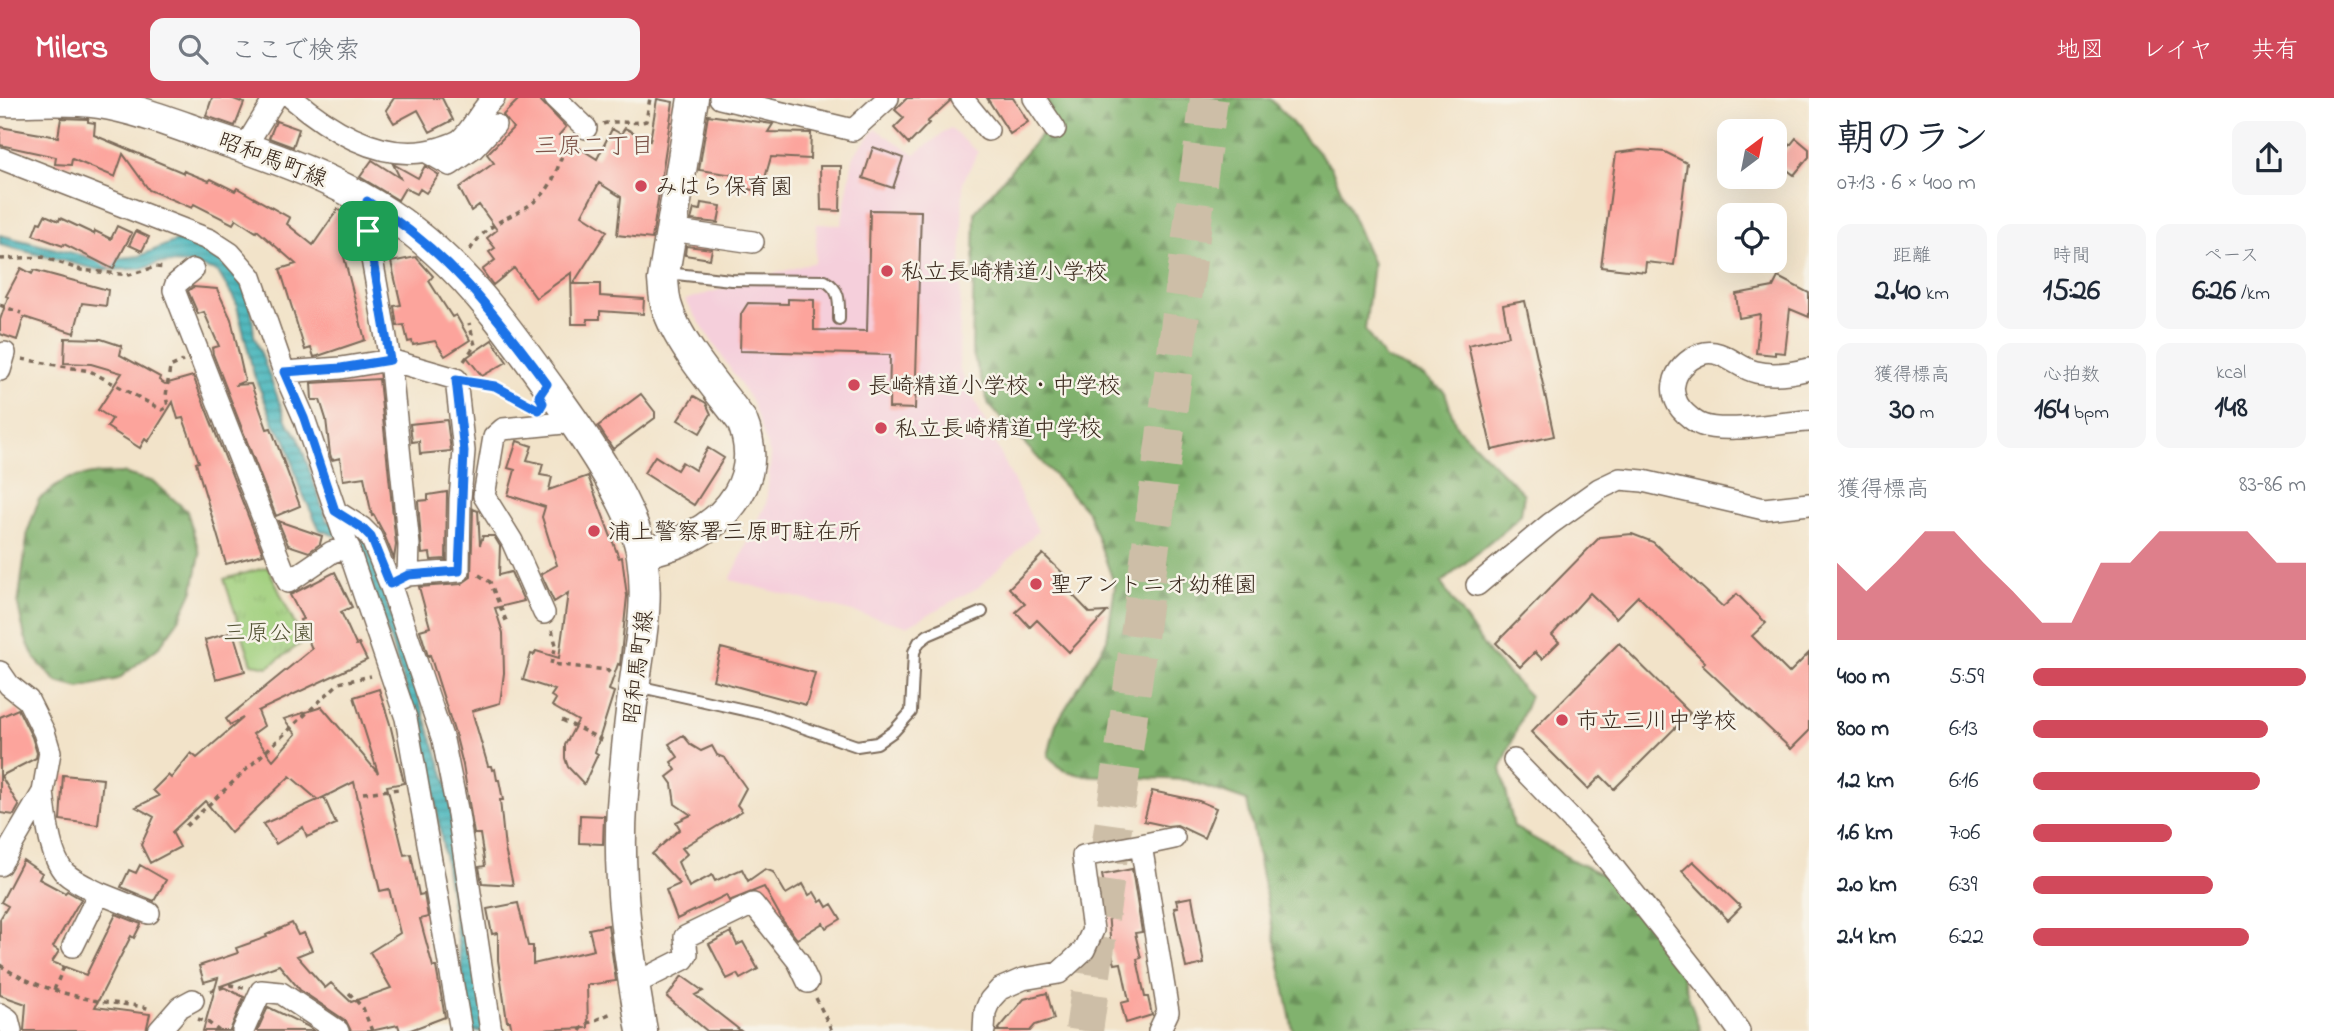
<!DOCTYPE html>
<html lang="ja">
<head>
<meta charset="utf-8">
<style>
  body { margin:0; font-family:"Indie Flower","Klee One",sans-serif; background:#f6f6f7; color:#1f2937; height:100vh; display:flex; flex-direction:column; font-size:26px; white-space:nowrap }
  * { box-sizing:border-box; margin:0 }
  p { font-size:23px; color:#747a83 }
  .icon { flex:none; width:38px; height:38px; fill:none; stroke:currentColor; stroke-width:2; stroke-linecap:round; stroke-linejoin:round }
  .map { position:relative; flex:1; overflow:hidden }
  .details { display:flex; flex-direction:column; background:#fff; width:525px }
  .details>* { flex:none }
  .needle { width:46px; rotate:32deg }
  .tools { position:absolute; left:1717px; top:21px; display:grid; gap:14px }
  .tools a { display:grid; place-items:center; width:70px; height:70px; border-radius:14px; background:#fff; box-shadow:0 7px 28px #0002; font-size:35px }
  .pin { position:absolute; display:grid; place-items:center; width:60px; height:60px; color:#fff; margin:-30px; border-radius:14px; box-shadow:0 4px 10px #0006 }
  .round { display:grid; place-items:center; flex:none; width:74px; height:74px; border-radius:14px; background:#f6f6f7 }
  .summary { display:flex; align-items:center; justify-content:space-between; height:119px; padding:0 28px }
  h1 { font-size:38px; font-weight:700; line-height:52px }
  .stats { display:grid; grid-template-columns:repeat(3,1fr); gap:10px; height:119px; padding:7px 28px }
  .stats div { display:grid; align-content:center; border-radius:14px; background:#f6f6f7; text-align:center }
  .stats b { font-size:30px; font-weight:700 }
  .stats small { font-size:19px; font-weight:400 }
  .stats p { font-size:19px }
  .chart { height:196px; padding:14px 28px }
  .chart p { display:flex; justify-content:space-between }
  .chart svg { width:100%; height:126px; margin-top:7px; fill:#d1495b; opacity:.7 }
  ul { padding:0 28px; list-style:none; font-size:23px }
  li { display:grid; grid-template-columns:112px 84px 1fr; align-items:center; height:52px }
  li i { height:18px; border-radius:9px; background:#d1495b }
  header { display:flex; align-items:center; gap:42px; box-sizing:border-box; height:98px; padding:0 35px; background:#d1495b; color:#fff }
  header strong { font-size:33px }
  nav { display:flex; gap:38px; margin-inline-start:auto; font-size:24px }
  .search { width:490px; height:63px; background:#f6f6f7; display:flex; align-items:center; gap:18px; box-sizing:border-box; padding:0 24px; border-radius:14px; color:#747a83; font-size:26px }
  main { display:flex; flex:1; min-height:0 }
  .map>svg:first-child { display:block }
  .built { fill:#f5cfdb }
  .forest { fill:url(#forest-firs); stroke:#5e6e46; stroke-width:2 }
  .park { fill:url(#park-tufts); stroke:#6e7d4e; stroke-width:2 }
  .water { fill:url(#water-rules); stroke:#40706d; stroke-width:2 }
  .building { fill:#fca49c }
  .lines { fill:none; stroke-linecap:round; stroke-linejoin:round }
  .highway-tunnel { stroke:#cdbea7; stroke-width:38; stroke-dasharray:38 19; stroke-linecap:butt }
  .lane-casing { stroke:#7b6b5a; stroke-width:14 }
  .street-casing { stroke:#7b6b5a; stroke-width:24 }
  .secondary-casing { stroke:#7b6b5a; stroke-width:33 }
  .path { stroke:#7b6b5a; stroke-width:3.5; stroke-dasharray:5 5; stroke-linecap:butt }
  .lane { stroke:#fff; stroke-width:10 }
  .street { stroke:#fff; stroke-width:21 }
  .secondary { stroke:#fff; stroke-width:30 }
  .route-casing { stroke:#fff; stroke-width:14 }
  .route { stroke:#1a73e8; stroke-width:9 }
  .poi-dot { fill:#d1495b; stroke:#f7f3e8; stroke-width:2.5 }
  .labels { text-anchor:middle; stroke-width:5; stroke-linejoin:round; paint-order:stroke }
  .street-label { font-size:23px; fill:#3b2a1e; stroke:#f7f3e8 }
  .poi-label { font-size:23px; fill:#3b2a1e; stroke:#f7f3e8; text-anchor:start }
  .park-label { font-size:23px; fill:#555436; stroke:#f7f3e8 }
  .neighbourhood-label { font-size:24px; fill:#7f554a; stroke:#f7f3e8 }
</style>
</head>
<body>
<header>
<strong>Milers</strong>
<div class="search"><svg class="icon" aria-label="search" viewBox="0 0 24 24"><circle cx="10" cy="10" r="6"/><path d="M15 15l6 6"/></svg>ここで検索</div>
<nav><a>地図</a><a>レイヤ</a><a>共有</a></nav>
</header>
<main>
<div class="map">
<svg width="1809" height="933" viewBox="0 0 1809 933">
  <defs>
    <pattern id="forest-firs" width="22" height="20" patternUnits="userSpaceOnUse" patternTransform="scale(1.75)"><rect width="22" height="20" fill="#81b26e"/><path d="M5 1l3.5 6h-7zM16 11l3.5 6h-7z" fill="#6b915a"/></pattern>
    <pattern id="park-tufts" width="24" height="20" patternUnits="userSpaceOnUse" patternTransform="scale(1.75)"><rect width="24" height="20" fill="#a2d07f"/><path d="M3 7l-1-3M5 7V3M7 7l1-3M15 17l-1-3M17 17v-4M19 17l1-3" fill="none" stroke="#8cb36d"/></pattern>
    <pattern id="water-rules" width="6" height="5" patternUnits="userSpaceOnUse" patternTransform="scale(1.75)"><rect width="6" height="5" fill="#46b6bc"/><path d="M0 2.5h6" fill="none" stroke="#3c9498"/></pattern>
  </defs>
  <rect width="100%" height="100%" fill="#f7f3e8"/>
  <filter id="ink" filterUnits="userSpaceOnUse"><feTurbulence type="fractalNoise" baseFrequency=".0143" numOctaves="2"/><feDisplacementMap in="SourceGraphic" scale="14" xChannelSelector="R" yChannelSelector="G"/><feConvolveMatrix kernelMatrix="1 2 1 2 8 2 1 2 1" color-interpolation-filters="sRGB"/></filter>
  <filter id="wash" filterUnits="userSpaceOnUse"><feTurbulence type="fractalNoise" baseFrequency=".00686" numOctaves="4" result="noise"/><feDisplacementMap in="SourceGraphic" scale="28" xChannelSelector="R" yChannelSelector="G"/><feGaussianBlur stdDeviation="1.57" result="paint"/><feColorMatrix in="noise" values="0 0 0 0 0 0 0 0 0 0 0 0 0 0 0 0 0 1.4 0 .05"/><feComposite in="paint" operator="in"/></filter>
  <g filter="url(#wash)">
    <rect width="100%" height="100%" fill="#f2e3c9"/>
    <path class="built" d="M950 30 978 54 963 84 959 270 1038 433 979 489 907 528 730 482 766 406 771 359 752 304 685 202 815 164 817 126 841 127 854 56 876 31 915 56Z"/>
    <path class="forest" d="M1039 0H1270L1331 69 1373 166 1365 232 1384 260 1423 277 1445 294 1456 328 1524 396 1521 416 1509 429 1441 485 1490 557 1530 598 1501 671 1514 729 1578 765 1648 798 1680 872 1700 933H1293L1247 703 1187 682 1081 677 1063 672 1048 658 1056 626 1107 542 1115 488 1088 414 989 307 972 253 975 114 1044 33Z
      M122 375 154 384 187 413 200 456 193 492 180 520 159 549 118 581 79 590 57 584 35 561 25 539 18 507 28 433 39 401 66 381 92 376Z"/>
    <path class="park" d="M268 469 303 544 268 569 252 566 224 481Z"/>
    <path class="water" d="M0 137 101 162 140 158 180 141 213 156 234 176 250 197 254 237 287 324 298 339 327 423 352 430 364 437 447 685 486 933H472L433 687 406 591 359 447 320 432 299 388 286 342 276 330 254 277 236 204 218 174 193 166 159 165 142 171 99 172 0 147Z"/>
    <g id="blocks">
      <path class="building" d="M212 0H231L244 5 235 28 206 18Z
        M394 0H442L453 22 430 34 418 12 394 25 386 12Z
        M520 0H538L566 29 559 37 597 61 612 31 621 36 625 30 650 43 657 1 673 4 652 141 617 137 621 99 599 85 582 117 607 133 573 186H600V198L644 201 643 216 600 213V221H587L588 226H572L571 175 536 200 514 170 493 187 482 172 495 162 489 154 495 150 487 140 497 132 479 107 471 113 459 90 494 65 487 56 513 30 503 17Z
        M907 0H949L950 3 927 24 929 25 909 46 894 30 904 20 895 12Z
        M987 0H1013L1028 24 1010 36Z
        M708 17 773 26 768 34 811 35 810 61 771 59 761 94 740 89 742 78 699 72Z
        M61 20 88 21V24L95 25 94 37 184 75V73L209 83 211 81 235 93 237 90 290 120 287 126 313 147 338 111 354 122V134L342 151 365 242 318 258 314 259 311 250 305 252 280 171 296 166 257 132 256 134 236 121 233 126 194 106 192 110 149 92 123 56 115 79 72 61 71 67 55 66 56 59 0 47V29L58 39Z
        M276 23 299 31 293 49 269 40Z
        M1796 40 1809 51V59L1794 77 1777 64Z
        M873 49 903 60 893 90 863 80Z
        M1640 52 1665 54 1687 65 1674 167 1646 164 1645 174 1601 169 1616 55Z
        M372 62 400 80 393 66 418 80 425 68 439 77 426 95 420 91 417 96 405 90 398 102 360 79Z
        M820 68H841L840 113 821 112Z
        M701 105 721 108 718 125 691 122 694 111 700 112Z
        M870 112 921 113 915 311 889 310 890 257 740 253 741 216 748 205 788 206V201L814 202V232L867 233Z
        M45 117 59 123 60 120 94 136 95 133 111 141 117 128 132 135 113 171 64 146 63 148 33 137 38 124 41 125Z
        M136 133 149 139 142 153 129 147Z
        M686 148 712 151 710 161 685 157Z
        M416 159 433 178 429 183 452 219 456 217 470 242 445 258 435 243 413 247 412 243 408 244 404 227 397 228 394 208 401 207 391 164Z
        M21 170 32 176 34 172 108 192 106 208 82 205 74 235 24 219 17 242 0 236V222L8 199 6 198Z
        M1778 179 1809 195V219L1790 211 1785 255 1775 254V257L1756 255 1760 216 1739 220 1736 196 1773 189Z
        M193 189 217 191 231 221 245 283 235 287 251 286 267 331 271 330 300 408 276 418 213 256 212 250 219 248 204 214 198 216 188 193Z
        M1525 203 1554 338 1492 352 1468 247 1509 238 1503 207Z
        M65 240 101 241 122 248 120 257 160 279 159 282 165 286 193 278 263 456 226 466 196 365 199 364 183 320 178 321 173 304 148 344 145 341 140 350 107 329 112 321 98 312 122 275 91 266 64 265Z
        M492 242 507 264 482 278 467 259Z
        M379 281 396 447 394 461 383 434 374 417 372 418 364 379 343 382 340 360 332 362 330 356 326 321 320 302H312L311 285Z
        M641 296 655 314V320L613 351 598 328Z
        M694 298 706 305 711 316 700 335 678 322Z
        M447 322 451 353 420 356 419 343 412 344 410 326Z
        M517 343 532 348 527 362 543 366 540 377 552 379 549 392 588 378 619 460 622 459 627 498 620 567 618 566 609 592 614 594 595 654 598 656 584 686 568 669 565 660V647L578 623 552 608 556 601 551 598 555 592 523 582 531 556 534 557 536 553 559 560 568 495 554 504 541 476 557 467 542 419 545 409 508 397 515 372 508 370Z
        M708 350 724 360 694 407 644 375 655 358 677 372 682 364 695 372Z
        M447 394 446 461 431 462 430 455 422 456 418 403 428 402V397Z
        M473 411 478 413 480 447 483 438H494L500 448 499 477 511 474 524 503 495 510 503 535 504 575 500 605 472 613 488 668H491L492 672 495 671 497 682H499L503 702H500L505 751 513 787 482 785 479 769 485 768 480 736H474L463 667 456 639 430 557 428 558 420 532 430 529 419 489 461 486 471 479Z
        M278 423 322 438 320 446 309 454 288 447Z
        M1632 436 1653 444 1723 509 1737 496 1766 525 1752 538 1789 575 1809 555V633L1791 651 1702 567 1705 564 1638 498 1616 520 1590 495 1552 537 1559 544 1542 561 1535 554 1520 569 1496 545 1600 439Z
        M1043 456 1070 482 1064 488 1090 515 1107 514 1069 554 1037 522 1030 529 1016 514 1025 506 1009 490Z
        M335 474 352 509 341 514 356 547 359 546 367 562 258 613 264 628 253 636 273 662 296 636 284 621 322 609 378 675 354 599 379 591 390 626 404 685 387 688 404 757 411 756 419 797 424 796 428 819 420 821 433 869H436L445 919 408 933H400L398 927 371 933H351L346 923 300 892 279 867 221 888 244 899 230 933H203L218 880 204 884 199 868 238 855 236 850 267 839 266 837 292 825 298 837 304 835 312 852 297 858 325 890 331 885 351 904 391 890 370 854 400 835 389 791 380 793 354 684 318 702 324 699 336 726 307 739 303 729 276 746 263 726 318 702 290 678 231 735 205 703 172 734 180 749 150 765 141 747 154 719 136 709 159 698 153 692 168 677 171 680 191 655 197 660 243 620 230 627 226 621 312 551 300 522 303 521 290 497Z
        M233 534 245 573 216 581 205 542Z
        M1619 545 1690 615 1614 691 1601 678 1588 691 1531 634Z
        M721 550 815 575 806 607 713 582Z
        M18 611 32 639 37 655 36 660 1 678 19 708 14 717 0 715V619Z
        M683 637 691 647 701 653 712 648 717 657 725 660 746 690 737 707 742 713 682 750 687 756 678 764 689 789 712 777 715 783 742 771 748 783 765 771 773 774 786 796 803 786 809 797 814 794 820 804 823 802 827 809 832 806 841 821 826 830 823 825 797 841 783 823 764 789 729 803 726 797 677 821 666 792 680 786 652 756 680 731 676 724 691 717 675 706 672 686 667 679 676 672 671 664 678 659 669 646Z
        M63 677 103 681 98 727 60 722Z
        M1152 693 1199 703 1216 710 1204 740 1177 727 1167 728 1144 723Z
        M580 717 604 718 603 746 579 745Z
        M23 762 42 775 39 781 65 795 67 793 81 801 53 849 59 853 52 864 86 877 116 816 141 826 134 840 131 838 95 909 150 916 146 933H24L26 906 0 897V821L8 808 1 804Z
        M1693 763 1741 809 1728 822 1682 773Z
        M140 767 166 782 154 803 121 789 129 772 136 775Z
        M1132 771 1142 834 1135 835 1141 860 1137 861 1145 899H1148L1152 917 1126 925 1121 905 1129 903 1121 865 1115 866 1111 852 1107 800 1102 777Z
        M1192 799 1204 866 1186 870 1174 810 1178 809 1176 802Z
        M518 805 528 848H533V866L594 852 589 831 608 827 616 883 587 887 588 930 512 933 510 923H507L498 862V835L492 836 487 811Z
        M731 834 737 847 743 844 758 871 740 881 737 876 727 881 709 846Z
        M682 878 703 893 695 897 741 933H707L667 899Z
        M1047 895 1054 921 1035 927 1030 933H997L1024 901Z
        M268 909 307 928 314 933H257Z"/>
    </g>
  </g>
  <g filter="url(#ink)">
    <use href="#blocks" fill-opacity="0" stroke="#7b6b5a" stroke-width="2"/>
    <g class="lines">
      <path class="highway-tunnel" d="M1084 933 1128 624 1209 0"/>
      <defs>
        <path id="lane" d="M667 175 731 182 825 183C841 192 839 204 839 221
          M637 588 767 617 857 648 877 645 894 633 911 614 914 554 919 544 928 537 982 514"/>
        <path id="street" d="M292 0C332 34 386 67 440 50 446 48 454 46 460 42 474 30 480 11 494 0
          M555 0 586 30
          M720 0 853 32 888 0
          M962 0 988 32
          M1034 0 1055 31
          M245 49 275 0
          M427 54 450 67 473 51 495 27
          M0 60 210 142 230 155 251 179 284 274 304 320 406 620 461 933
          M367 103V133L390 262 409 447 408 477 397 482
          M671 132 753 144
          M193 172 176 186 174 192 288 484 332 454 349 449
          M1809 271C1793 275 1772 278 1756 274 1737 270 1722 249 1701 256 1688 261 1676 272 1674 286 1672 294 1676 305 1681 311 1686 317 1696 325 1702 327 1726 336 1782 324 1809 323
          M0 272 5 255
          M284 274 341 270 390 262 456 281 464 353 460 401 459 473 408 477
          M335 413 362 430 371 439 390 486 443 642 458 716 491 933
          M1477 487 1550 426 1599 391 1620 381 1643 383 1764 411 1809 406
          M544 515 512 443 484 398 494 339 503 331 574 324
          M0 574 9 587 28 602 44 634 50 654 43 694 0 767
          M1514 662 1594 745 1708 889 1739 933
          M43 694C46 717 49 758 65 775 75 784 87 789 99 795L73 848
          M1141 747 1174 740
          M99 795 149 815
          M634 886 684 861 687 856 685 839 753 806 798 863 808 884
          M0 916 8 921 11 933
          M159 933 180 909 193 902
          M243 933 261 893 281 895 338 933
          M984 933 985 914 990 902 1000 891 1023 881 1059 875 1084 852 1093 832 1083 758 1141 747 1168 914 1159 933"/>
        <path id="secondary" d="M0 3C33 4 66 0 99 5 137 11 172 25 207 37 290 64 371 93 436 153 482 194 518 246 554 296 583 336 635 410 642 458 649 505 641 538 635 583 629 625 625 667 622 709 617 784 629 860 642 933
          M642 455C654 452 667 449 679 444 729 423 765 379 742 323 719 292 678 246 667 209 664 201 664 191 663 182L693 0"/>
      </defs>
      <use href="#lane" class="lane-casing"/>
      <use href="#street" class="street-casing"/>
      <use href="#secondary" class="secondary-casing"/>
      <path class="path" d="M603 26C617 21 632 27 646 23L650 0
        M470 152C491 119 515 121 540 99 556 85 561 58 568 38
        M0 161 43 159 81 172 129 177 155 169 166 170
        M0 207 21 215
        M22 261 90 273 162 312 168 309 166 298 170 269 183 263
        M464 263 475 247 469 225
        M477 286 495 288 530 308
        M479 477 490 484 507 525
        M552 532 556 547 551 566 607 572 611 576
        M562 622 604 643
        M363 695 399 691
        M186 728 339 585 371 578
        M0 867C27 886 64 896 97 903 115 906 133 906 151 911
        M54 892 65 866
        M210 893 231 887 244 890
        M349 895 363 910 372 933
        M816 900 832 933
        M198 921 209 925 219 933
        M580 933 584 927 614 914"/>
      <use href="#lane" class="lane"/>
      <use href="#street" class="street"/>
      <use href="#secondary" class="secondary"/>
    </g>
  </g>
  <g class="lines" filter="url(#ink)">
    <defs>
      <path id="route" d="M367 103C445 150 494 214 547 286L539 298 543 305 539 312 495 288 456 282 464 353 459 473 408 477 390 486 371 439 362 430 335 413 304 320 284 274 341 270 390 262 368 133Z"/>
    </defs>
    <use href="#route" class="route-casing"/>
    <use href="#route" class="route"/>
  </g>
  <g class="poi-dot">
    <circle cx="641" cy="88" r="7"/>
    <circle cx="887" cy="173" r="7"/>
    <circle cx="854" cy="287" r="7"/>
    <circle cx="881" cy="330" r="7"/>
    <circle cx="594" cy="433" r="7"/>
    <circle cx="1036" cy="486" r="7"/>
    <circle cx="1562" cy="622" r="7"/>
  </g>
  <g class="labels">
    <g class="street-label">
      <text transform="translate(273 61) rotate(21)" y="8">昭和馬町線</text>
      <text transform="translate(637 569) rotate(-83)" y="8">昭和馬町線</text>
    </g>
    <g class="poi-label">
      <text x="655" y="96">みはら保育園</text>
      <text x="901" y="181">私立長崎精道小学校</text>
      <text x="868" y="295">長崎精道小学校・中学校</text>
      <text x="895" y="338">私立長崎精道中学校</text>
      <text x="608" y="441">浦上警察署三原町駐在所</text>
      <text x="1050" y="494">聖アントニオ幼稚園</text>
      <text x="1576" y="630">市立三川中学校</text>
    </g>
    <g class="park-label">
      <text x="269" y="542">三原公園</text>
    </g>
    <g class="neighbourhood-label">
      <text x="594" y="55">三原二丁目</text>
    </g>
  </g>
</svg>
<div class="tools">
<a><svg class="needle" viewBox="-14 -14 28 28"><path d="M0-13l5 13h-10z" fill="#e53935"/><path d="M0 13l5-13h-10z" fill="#747a83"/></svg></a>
<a><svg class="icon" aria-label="locate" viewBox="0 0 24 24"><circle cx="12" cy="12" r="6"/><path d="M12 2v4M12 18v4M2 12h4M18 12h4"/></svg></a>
</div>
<div class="pin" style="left:368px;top:133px;background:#1e9e55"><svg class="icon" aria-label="arrive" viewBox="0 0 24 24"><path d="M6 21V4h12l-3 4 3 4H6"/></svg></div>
</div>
<section class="details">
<div class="summary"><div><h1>朝のラン</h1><p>07:13 · 6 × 400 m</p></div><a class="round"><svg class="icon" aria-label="share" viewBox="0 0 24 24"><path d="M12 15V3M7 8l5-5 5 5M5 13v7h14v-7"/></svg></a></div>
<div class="stats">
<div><p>距離</p><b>2.40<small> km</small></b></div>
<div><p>時間</p><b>15:26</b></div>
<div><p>ペース</p><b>6:26<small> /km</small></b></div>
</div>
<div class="stats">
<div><p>獲得標高</p><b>30<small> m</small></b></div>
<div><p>心拍数</p><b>164<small> bpm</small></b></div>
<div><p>kcal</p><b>148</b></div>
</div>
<div class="chart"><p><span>獲得標高</span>83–86 m</p>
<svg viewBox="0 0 160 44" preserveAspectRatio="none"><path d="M0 44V17L10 27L20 17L30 6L40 6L50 17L60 27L70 38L80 38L90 17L100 17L110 6L120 6L130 6L140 6L150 17L160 17V44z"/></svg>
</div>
<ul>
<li><b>400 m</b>5:59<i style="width:100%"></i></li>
<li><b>800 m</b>6:13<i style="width:86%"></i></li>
<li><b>1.2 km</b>6:16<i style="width:83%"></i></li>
<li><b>1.6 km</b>7:06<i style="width:51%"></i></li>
<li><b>2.0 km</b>6:39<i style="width:66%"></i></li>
<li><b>2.4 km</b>6:22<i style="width:79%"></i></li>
</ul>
</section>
</main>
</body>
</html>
